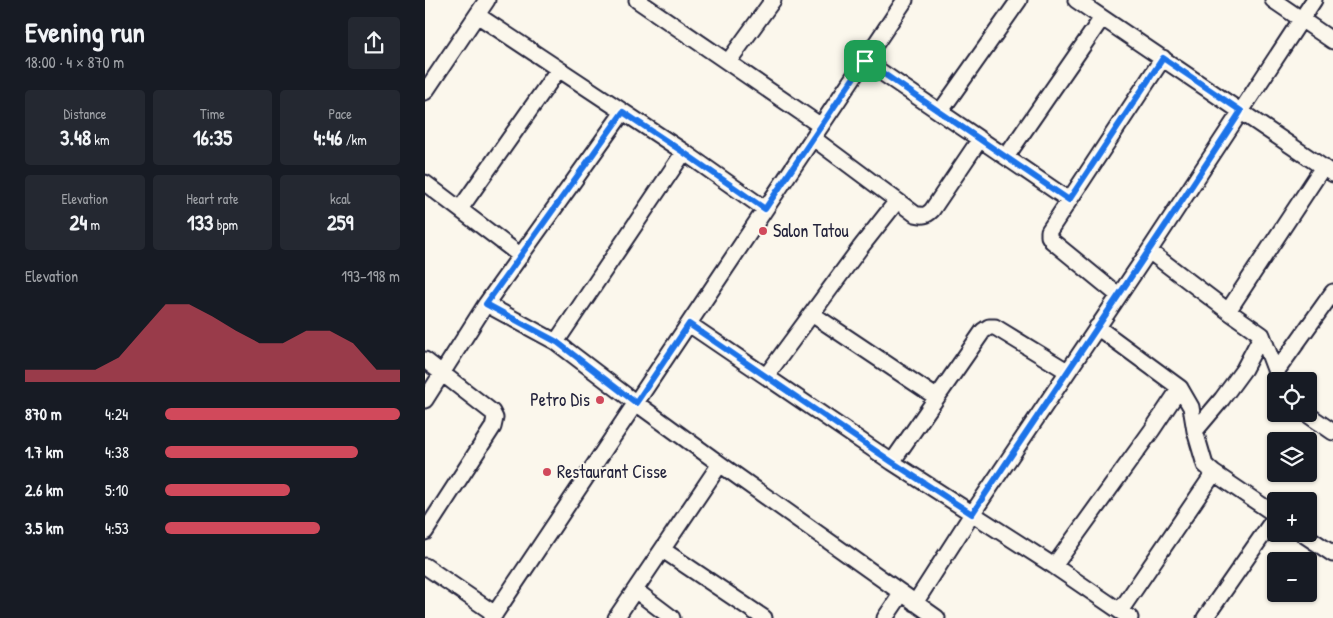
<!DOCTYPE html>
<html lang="en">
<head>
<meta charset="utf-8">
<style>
  body { margin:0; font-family:"Patrick Hand",sans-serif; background:#242831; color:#f1f3f6; height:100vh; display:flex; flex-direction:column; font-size:19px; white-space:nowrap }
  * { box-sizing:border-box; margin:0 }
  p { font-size:16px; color:#9ea1a6 }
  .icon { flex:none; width:28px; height:28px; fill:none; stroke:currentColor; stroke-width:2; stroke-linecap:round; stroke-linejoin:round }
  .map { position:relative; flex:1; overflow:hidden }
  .drawer { display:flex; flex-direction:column; background:#171b24; width:425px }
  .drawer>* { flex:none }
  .fabs { position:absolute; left:842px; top:372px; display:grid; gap:10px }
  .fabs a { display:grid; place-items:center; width:50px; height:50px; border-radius:5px; background:#171b24; box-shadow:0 1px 4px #0004; font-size:25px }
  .pin { position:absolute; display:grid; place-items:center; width:42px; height:42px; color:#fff; margin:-21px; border-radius:10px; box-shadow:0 2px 8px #0006 }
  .round { display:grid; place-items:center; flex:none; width:52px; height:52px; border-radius:5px; background:#242831 }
  .summary { display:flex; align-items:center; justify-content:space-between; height:85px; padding:0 25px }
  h1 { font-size:28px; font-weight:700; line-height:38px }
  .figures { display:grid; grid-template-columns:repeat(3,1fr); gap:8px; height:85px; padding:5px 25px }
  .figures div { display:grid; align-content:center; border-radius:5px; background:#242831; text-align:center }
  .figures b { font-size:21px; font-weight:700 }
  .figures small { font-size:14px; font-weight:400 }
  .figures p { font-size:14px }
  .chart { height:140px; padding:10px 25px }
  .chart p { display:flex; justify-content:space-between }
  .chart svg { width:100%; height:90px; margin-top:5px; fill:#d1495b; opacity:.7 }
  ul { padding:0 25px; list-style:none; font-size:16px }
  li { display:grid; grid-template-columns:80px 60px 1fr; align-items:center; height:38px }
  li i { height:12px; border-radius:6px; background:#d1495b }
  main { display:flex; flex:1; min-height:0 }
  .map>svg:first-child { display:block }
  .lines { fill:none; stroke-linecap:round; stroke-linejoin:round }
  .minor-casing { stroke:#22223b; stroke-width:19 }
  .minor { stroke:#fbf7ec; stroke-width:15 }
  .route-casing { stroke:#fff; stroke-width:10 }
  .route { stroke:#1a73e8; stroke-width:6 }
  .poi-dot { fill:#d1495b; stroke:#fbf7ec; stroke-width:2 }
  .labels { text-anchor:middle; stroke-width:4; stroke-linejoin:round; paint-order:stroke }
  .poi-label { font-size:18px; fill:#22223b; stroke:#fbf7ec; text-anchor:start }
</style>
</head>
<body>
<main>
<section class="drawer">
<div class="summary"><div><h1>Evening run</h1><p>18:00 · 4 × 870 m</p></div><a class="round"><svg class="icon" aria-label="share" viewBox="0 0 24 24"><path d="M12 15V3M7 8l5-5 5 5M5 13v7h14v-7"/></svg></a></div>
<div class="figures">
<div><p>Distance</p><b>3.48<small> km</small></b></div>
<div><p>Time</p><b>16:35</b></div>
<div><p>Pace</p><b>4:46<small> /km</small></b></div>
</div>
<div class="figures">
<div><p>Elevation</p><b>24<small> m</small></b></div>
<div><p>Heart rate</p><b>133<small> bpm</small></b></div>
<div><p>kcal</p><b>259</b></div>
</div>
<div class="chart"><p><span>Elevation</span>193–198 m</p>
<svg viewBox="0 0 160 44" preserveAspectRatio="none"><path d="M0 44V38L10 38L20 38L30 38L40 32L50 19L60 6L70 6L80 12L90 19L100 25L110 25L120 19L130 19L140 25L150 38L160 38V44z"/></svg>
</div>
<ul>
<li><b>870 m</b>4:24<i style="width:100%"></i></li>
<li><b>1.7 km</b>4:38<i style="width:82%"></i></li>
<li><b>2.6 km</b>5:10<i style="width:53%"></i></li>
<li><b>3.5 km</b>4:53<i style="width:66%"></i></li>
</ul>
</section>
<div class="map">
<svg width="908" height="618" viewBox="0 0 908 618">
  <rect width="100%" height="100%" fill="#fbf7ec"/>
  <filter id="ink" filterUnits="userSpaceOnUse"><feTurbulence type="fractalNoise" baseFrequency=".02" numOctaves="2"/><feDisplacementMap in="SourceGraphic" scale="10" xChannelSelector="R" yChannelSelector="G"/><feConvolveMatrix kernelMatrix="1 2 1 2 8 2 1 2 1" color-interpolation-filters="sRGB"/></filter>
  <g filter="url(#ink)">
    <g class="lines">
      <defs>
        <path id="minor" d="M212 0 396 126
          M651 0 908 174
          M848 0 908 41
          M52 15 259 152 340 209
          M440 61 644 200
          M303 62 348 0
          M0 92 62 0
          M515 112 594 0
          M388 138 490 214C498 216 501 216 507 210L555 139
          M581 157 677 18
          M0 183 96 256
          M35 209 133 70
          M724 251 803 311 898 167
          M693 295 627 241 624 236V231L738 58
          M61 304 131 342 211 403 295 464 512 618
          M803 311 837 335 851 372
          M387 314 511 397
          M264 324 467 462 629 566 705 618
          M672 327 755 388 766 407 770 431 797 399 819 369 837 335
          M131 342 259 152
          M0 360 67 412 70 418 68 427 0 532
          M341 376 435 248 472 201
          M855 381 851 372 908 292
          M0 400 61 304 198 112
          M882 414 908 432
          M467 462 558 331 564 327H570L642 371
          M789 473 851 515
          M878 534 908 554
          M238 550 339 618
          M0 566 70 614
          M629 566 727 430 755 388
          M210 590 247 618
          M490 603 547 514 724 251 889 0
          M695 611 789 473 780 465 770 431
          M67 618 480 0
          M191 618 295 464
          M460 618 477 593
          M780 618 851 516"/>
      </defs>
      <use href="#minor" class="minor-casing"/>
      <use href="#minor" class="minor"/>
    </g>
  </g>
  <g class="lines" filter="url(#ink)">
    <defs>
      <path id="route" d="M738 58 816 111C728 246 637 379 547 514L467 462 264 324 211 403 132 342 61 304 198 112 258 152 340 209 440 61 644 200Z"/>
    </defs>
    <use href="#route" class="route-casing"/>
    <use href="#route" class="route"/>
  </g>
  <g class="poi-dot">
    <circle cx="338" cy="231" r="5"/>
    <circle cx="175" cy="400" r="5"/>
    <circle cx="122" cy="472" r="5"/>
  </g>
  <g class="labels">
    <g class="poi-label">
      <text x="348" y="237">Salon Tatou</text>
      <text x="165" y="406" text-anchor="end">Petro Dis</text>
      <text x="132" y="478">Restaurant Cisse</text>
    </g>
  </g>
</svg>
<div class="fabs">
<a><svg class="icon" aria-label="locate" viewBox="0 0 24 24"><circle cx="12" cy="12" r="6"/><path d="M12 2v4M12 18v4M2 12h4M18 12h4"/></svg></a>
<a><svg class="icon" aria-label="layers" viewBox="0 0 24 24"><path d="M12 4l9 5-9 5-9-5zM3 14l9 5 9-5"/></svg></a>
<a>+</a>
<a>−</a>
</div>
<div class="pin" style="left:440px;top:61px;background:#1e9e55"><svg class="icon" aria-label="arrive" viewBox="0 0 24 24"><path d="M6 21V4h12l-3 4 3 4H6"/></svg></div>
</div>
</main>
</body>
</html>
